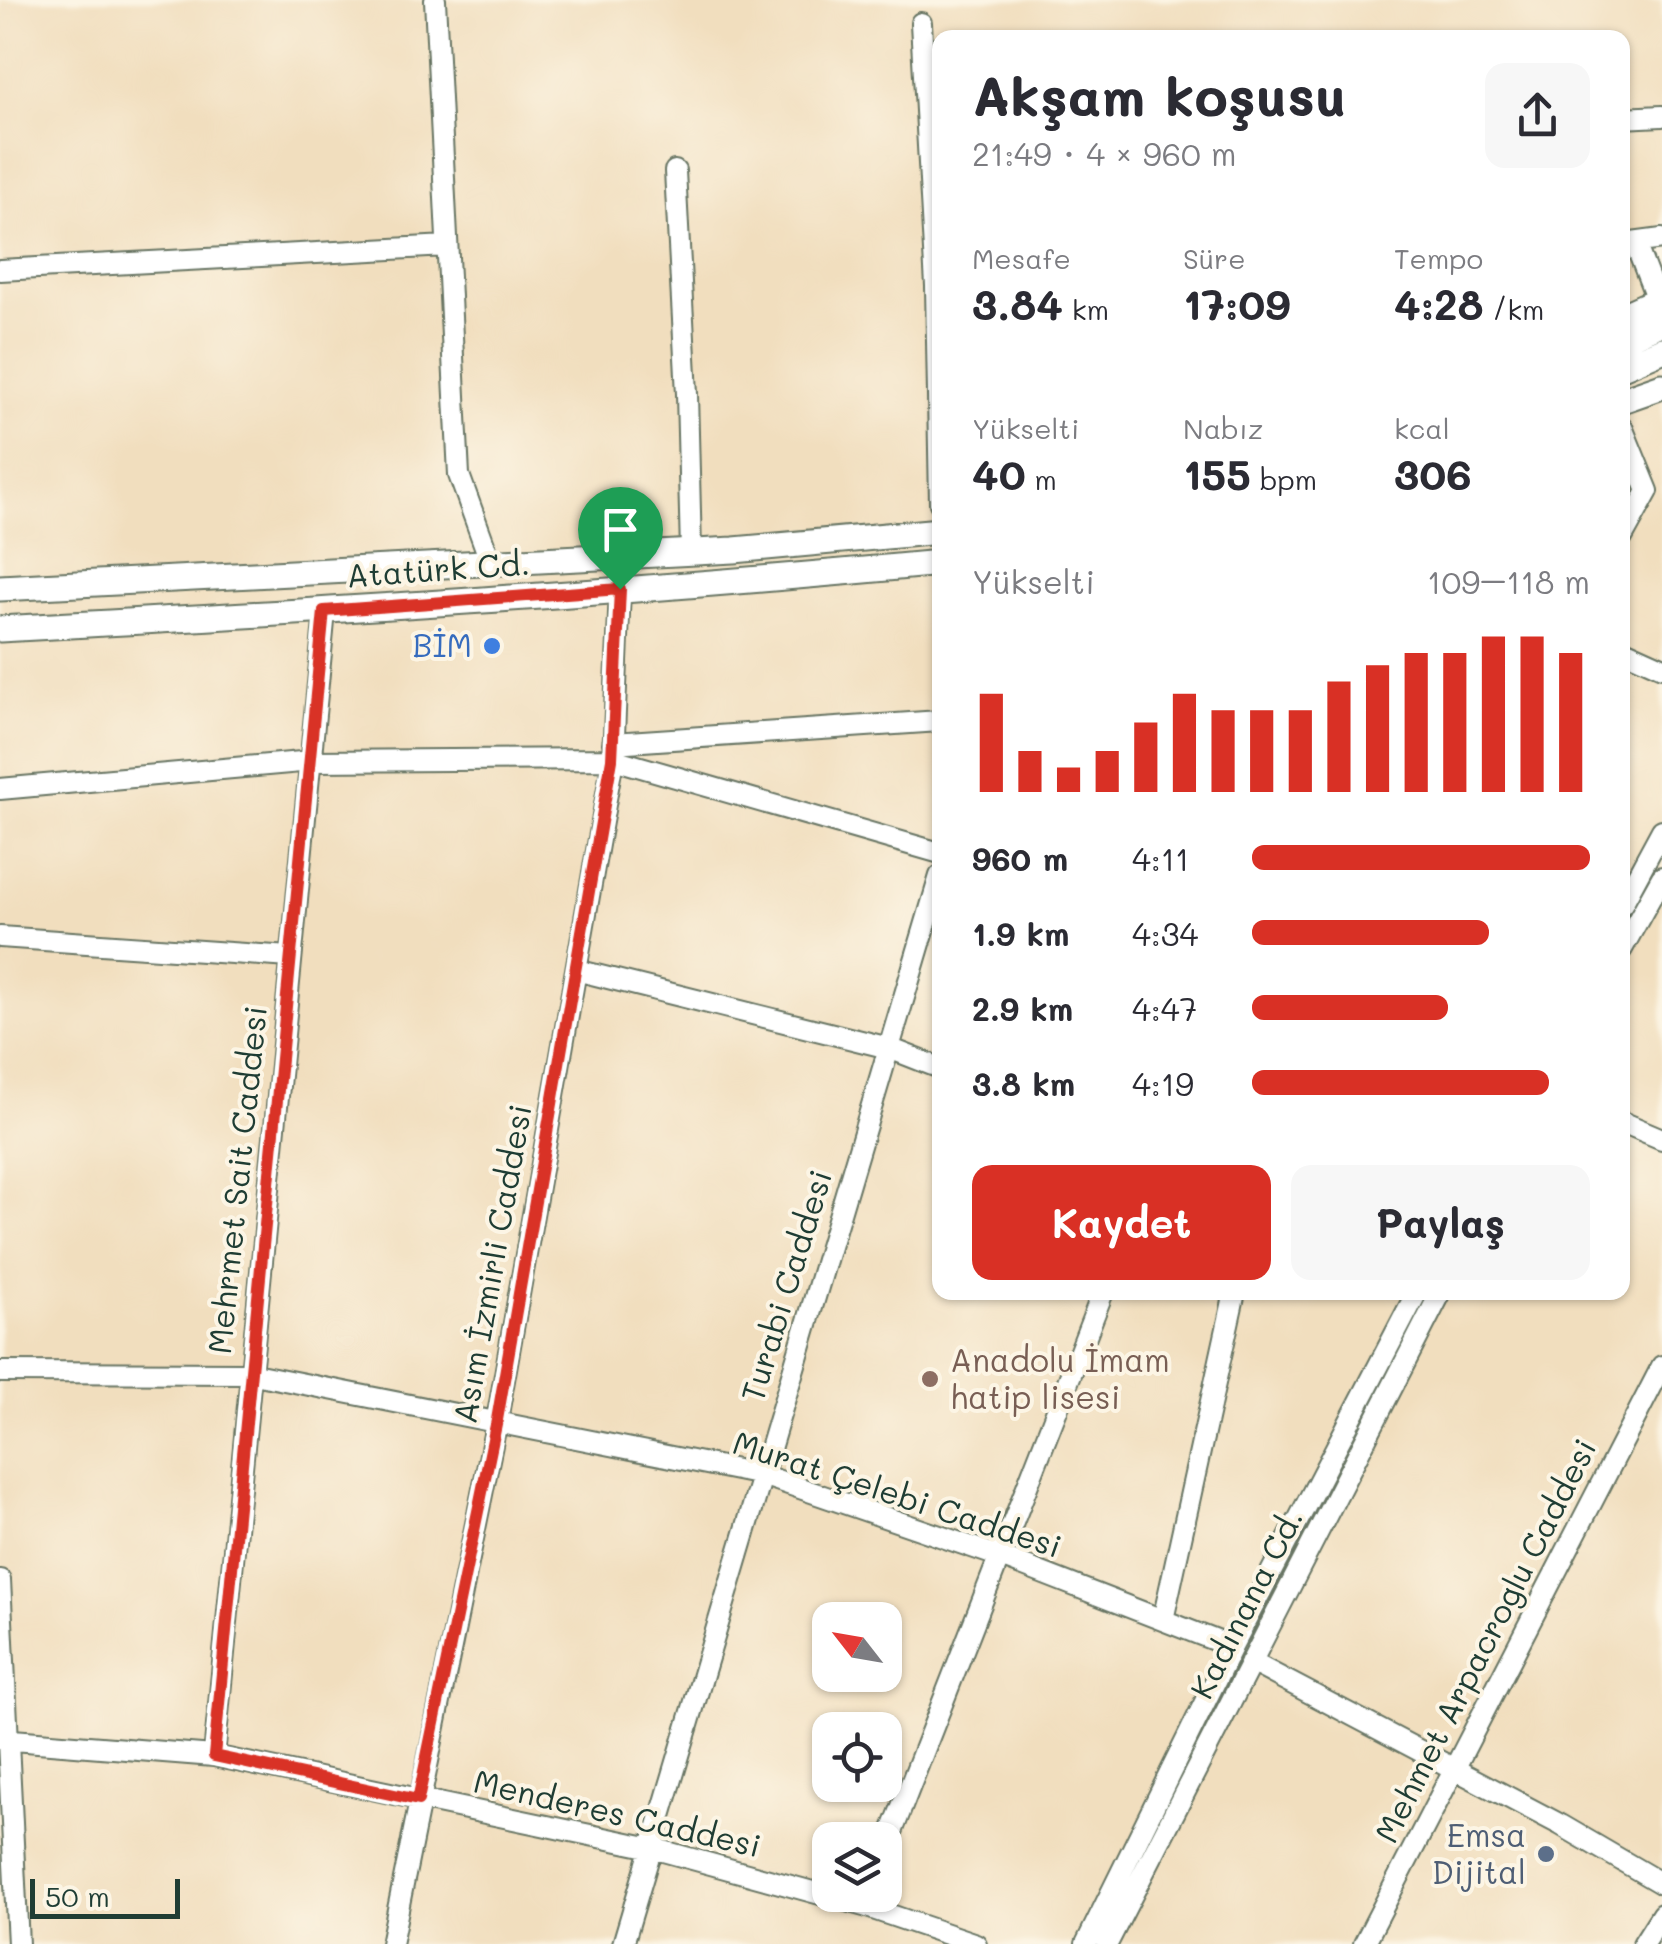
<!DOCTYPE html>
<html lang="tr">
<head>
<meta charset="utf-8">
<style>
  body { margin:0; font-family:Mali,sans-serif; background:#f7f7f7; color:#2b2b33; height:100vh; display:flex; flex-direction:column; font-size:38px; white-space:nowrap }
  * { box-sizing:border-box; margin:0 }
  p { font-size:32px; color:#7c7c81 }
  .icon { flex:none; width:55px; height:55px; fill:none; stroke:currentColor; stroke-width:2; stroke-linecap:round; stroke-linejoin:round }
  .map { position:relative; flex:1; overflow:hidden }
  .side { position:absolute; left:932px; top:30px; width:698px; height:1270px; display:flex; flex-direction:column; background:#fff; border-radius:20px; box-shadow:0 2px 8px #0004 }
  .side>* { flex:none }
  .needle { width:65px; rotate:301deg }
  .controls { position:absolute; left:812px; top:1602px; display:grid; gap:20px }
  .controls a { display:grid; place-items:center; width:90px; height:90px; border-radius:20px; background:#fff; box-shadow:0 2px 8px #0004; font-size:50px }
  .scale { position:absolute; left:30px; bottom:25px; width:150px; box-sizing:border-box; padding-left:10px; border:5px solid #1f3d34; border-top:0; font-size:28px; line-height:35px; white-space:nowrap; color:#1f3d34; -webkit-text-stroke:8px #fcf5e5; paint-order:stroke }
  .pin { position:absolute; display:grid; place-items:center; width:85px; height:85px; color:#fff; margin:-102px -42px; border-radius:50% 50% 50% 0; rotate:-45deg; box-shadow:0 0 10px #0007 }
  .pin .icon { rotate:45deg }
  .round { display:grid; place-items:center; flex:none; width:105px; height:105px; border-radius:20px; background:#f7f7f7 }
  .head { display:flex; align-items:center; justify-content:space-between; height:170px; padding:0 40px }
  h1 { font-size:55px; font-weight:800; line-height:75px }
  .metrics { display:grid; grid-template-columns:repeat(3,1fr); gap:15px; height:170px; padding:10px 40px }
  .metrics div { display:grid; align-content:center }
  .metrics b { font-size:42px; font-weight:800 }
  .metrics small { font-size:28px; font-weight:400 }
  .metrics p { font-size:28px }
  .chart { height:280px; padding:20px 40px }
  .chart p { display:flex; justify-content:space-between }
  .chart svg { width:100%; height:180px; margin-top:10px; stroke:#d93025; stroke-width:6 }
  .primary-button { display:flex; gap:20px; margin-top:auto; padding:20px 40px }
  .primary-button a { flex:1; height:115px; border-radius:20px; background:#d93025; color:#fff; font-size:40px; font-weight:800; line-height:115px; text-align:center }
  .primary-button a+a { background:#f7f7f7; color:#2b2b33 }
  ul { padding:0 40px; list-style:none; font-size:32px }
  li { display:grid; grid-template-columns:160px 120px 1fr; align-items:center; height:75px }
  li i { height:25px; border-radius:12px; background:#d93025 }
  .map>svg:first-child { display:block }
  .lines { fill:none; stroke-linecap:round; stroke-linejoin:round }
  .minor-casing { stroke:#687564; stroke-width:24 }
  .major-casing { stroke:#687564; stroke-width:29 }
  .minor { stroke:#fff; stroke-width:20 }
  .major { stroke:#fff; stroke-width:25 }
  .route-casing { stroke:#fff; stroke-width:20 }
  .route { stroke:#d93025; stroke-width:12 }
  .shop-dot { fill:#3f7fe0; stroke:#fcf5e5; stroke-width:4 }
  .education-dot { fill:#8d6e63; stroke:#fcf5e5; stroke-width:4 }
  .service-dot { fill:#5c6f8a; stroke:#fcf5e5; stroke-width:4 }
  .labels { text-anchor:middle; stroke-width:8; stroke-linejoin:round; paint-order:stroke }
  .street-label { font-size:32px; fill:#1f3d34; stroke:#fcf5e5 }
  .shop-label { font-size:32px; fill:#366cbe; stroke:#fcf5e5; text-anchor:end }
  .education-label { font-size:32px; fill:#785e54; stroke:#fcf5e5; text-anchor:start }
  .service-label { font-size:32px; fill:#4e5e75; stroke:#fcf5e5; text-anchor:end }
</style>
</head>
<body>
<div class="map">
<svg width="1662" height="1944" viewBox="0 0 1662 1944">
  <rect width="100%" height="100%" fill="#fcf5e5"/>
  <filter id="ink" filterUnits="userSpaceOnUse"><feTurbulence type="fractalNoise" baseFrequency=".01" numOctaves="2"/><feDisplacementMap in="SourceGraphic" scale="20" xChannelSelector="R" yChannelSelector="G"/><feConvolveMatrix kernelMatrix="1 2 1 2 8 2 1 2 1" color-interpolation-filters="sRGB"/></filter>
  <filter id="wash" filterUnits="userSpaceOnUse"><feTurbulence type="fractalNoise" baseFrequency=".0048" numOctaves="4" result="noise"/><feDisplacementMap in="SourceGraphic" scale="40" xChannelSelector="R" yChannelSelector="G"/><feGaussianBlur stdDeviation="2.25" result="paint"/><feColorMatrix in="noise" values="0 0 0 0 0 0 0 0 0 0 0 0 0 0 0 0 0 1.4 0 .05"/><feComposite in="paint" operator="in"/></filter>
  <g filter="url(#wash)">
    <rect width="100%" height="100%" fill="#f1debe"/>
  </g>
  <g filter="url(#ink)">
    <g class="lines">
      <defs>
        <path id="minor" d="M435 0 459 475 491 563
          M921 23 936 286 940 503
          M1622 118 1662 116
          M675 171 687 394 691 552
          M1635 243 1657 300
          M1624 244 1662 239
          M0 270 447 246
          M1622 427 1648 491 1622 538
          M1622 649 1662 667
          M613 743 940 721
          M0 789 312 761 613 759 940 853
          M1622 904 1662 830
          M0 937 290 957
          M1622 949 1662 877
          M576 970 889 1048 940 1068
          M1622 1122 1662 1139
          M0 1372 249 1373 762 1475 998 1556 1232 1647
          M0 1580 18 1944
          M1163 1620 1235 1292
          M1251 1662 1561 1825 1662 1884
          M0 1739 214 1756 652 1848 864 1906 976 1944
          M214 1756 325 611
          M885 1850 1103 1292
          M391 1944 497 1420 613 759 620 589
          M623 1944 940 876
          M1086 1944 1232 1647 1417 1292
          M1107 1944 1441 1292
          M1364 1944 1662 1366
          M1643 1944 1662 1914"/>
        <path id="major" d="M1622 316 1662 298
          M1622 340 1662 322
          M1622 367 1662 350
          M1622 400 1662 386
          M0 588 734 550 940 531
          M0 629C314 612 627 593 940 563"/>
      </defs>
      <use href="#minor" class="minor-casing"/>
      <use href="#major" class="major-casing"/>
      <use href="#minor" class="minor"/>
      <use href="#major" class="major"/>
    </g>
  </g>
  <g class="lines" filter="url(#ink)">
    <defs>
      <path id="route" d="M620 589 612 759 497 1420 418 1800 214 1756 324 611Z"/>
    </defs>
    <use href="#route" class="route-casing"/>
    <use href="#route" class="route"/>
  </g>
  <circle class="shop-dot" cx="492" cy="646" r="10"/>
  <circle class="education-dot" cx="930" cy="1379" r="10"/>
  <circle class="service-dot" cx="1546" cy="1854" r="10"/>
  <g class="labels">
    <g class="street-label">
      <text transform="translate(438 570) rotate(-4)" y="11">Atatürk Cd.</text>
      <text transform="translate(238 1180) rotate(-84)" y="11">Mehrmet Sait Caddesi</text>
      <text transform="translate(493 1264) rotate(-80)" y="11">Asım İzmirli Caddesi</text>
      <text transform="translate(787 1286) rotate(-73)" y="11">Turabi Caddesi</text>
      <text transform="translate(897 1495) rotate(18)" y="11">Murat Çelebi Caddesi</text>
      <text transform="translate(1247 1604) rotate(-63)" y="11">Kadınana Cd.</text>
      <text transform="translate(1486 1641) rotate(-63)" y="11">Mehmet Arpacroglu Caddesi</text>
      <text transform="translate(617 1814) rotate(13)" y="11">Menderes Caddesi</text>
    </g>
    <g class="shop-label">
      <text x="472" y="657">BİM</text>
    </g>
    <g class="education-label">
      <text x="950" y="1372">Anadolu İmam<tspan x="950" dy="37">hatip lisesi</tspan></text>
    </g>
    <g class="service-label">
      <text x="1526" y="1847">Emsa<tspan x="1526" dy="37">Dijital</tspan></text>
    </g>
  </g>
</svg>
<div class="controls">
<a><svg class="needle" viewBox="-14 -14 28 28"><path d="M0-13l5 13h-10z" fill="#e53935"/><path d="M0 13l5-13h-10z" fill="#7c7c81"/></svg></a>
<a><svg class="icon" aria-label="locate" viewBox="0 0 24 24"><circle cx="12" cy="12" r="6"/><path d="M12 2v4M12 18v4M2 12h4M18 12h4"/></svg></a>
<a><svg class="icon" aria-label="layers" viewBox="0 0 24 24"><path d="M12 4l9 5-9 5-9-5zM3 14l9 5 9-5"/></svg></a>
</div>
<div class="scale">50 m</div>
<div class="pin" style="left:620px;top:589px;background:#1e9e55"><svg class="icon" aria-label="arrive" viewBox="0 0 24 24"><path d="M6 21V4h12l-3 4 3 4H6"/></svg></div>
<section class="side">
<div class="head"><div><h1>Akşam koşusu</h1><p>21:49 · 4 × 960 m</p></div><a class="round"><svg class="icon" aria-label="share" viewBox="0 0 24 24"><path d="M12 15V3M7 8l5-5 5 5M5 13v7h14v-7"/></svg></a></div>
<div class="metrics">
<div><p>Mesafe</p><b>3.84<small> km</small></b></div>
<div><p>Süre</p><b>17:09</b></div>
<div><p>Tempo</p><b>4:28<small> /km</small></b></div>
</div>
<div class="metrics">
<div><p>Yükselti</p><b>40<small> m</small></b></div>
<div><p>Nabız</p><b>155<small> bpm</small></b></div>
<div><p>kcal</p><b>306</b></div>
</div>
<div class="chart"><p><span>Yükselti</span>109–118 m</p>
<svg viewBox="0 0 160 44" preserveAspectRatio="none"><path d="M5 44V20M15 44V34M25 44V38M35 44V34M45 44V27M55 44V20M65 44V24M75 44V24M85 44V24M95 44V17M105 44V13M115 44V10M125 44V10M135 44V6M145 44V6M155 44V10"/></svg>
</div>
<ul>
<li><b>960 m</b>4:11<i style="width:100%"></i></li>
<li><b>1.9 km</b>4:34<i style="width:70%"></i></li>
<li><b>2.9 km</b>4:47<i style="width:58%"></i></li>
<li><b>3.8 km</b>4:19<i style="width:88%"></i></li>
</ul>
<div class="primary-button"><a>Kaydet</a><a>Paylaş</a></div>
</section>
</div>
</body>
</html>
